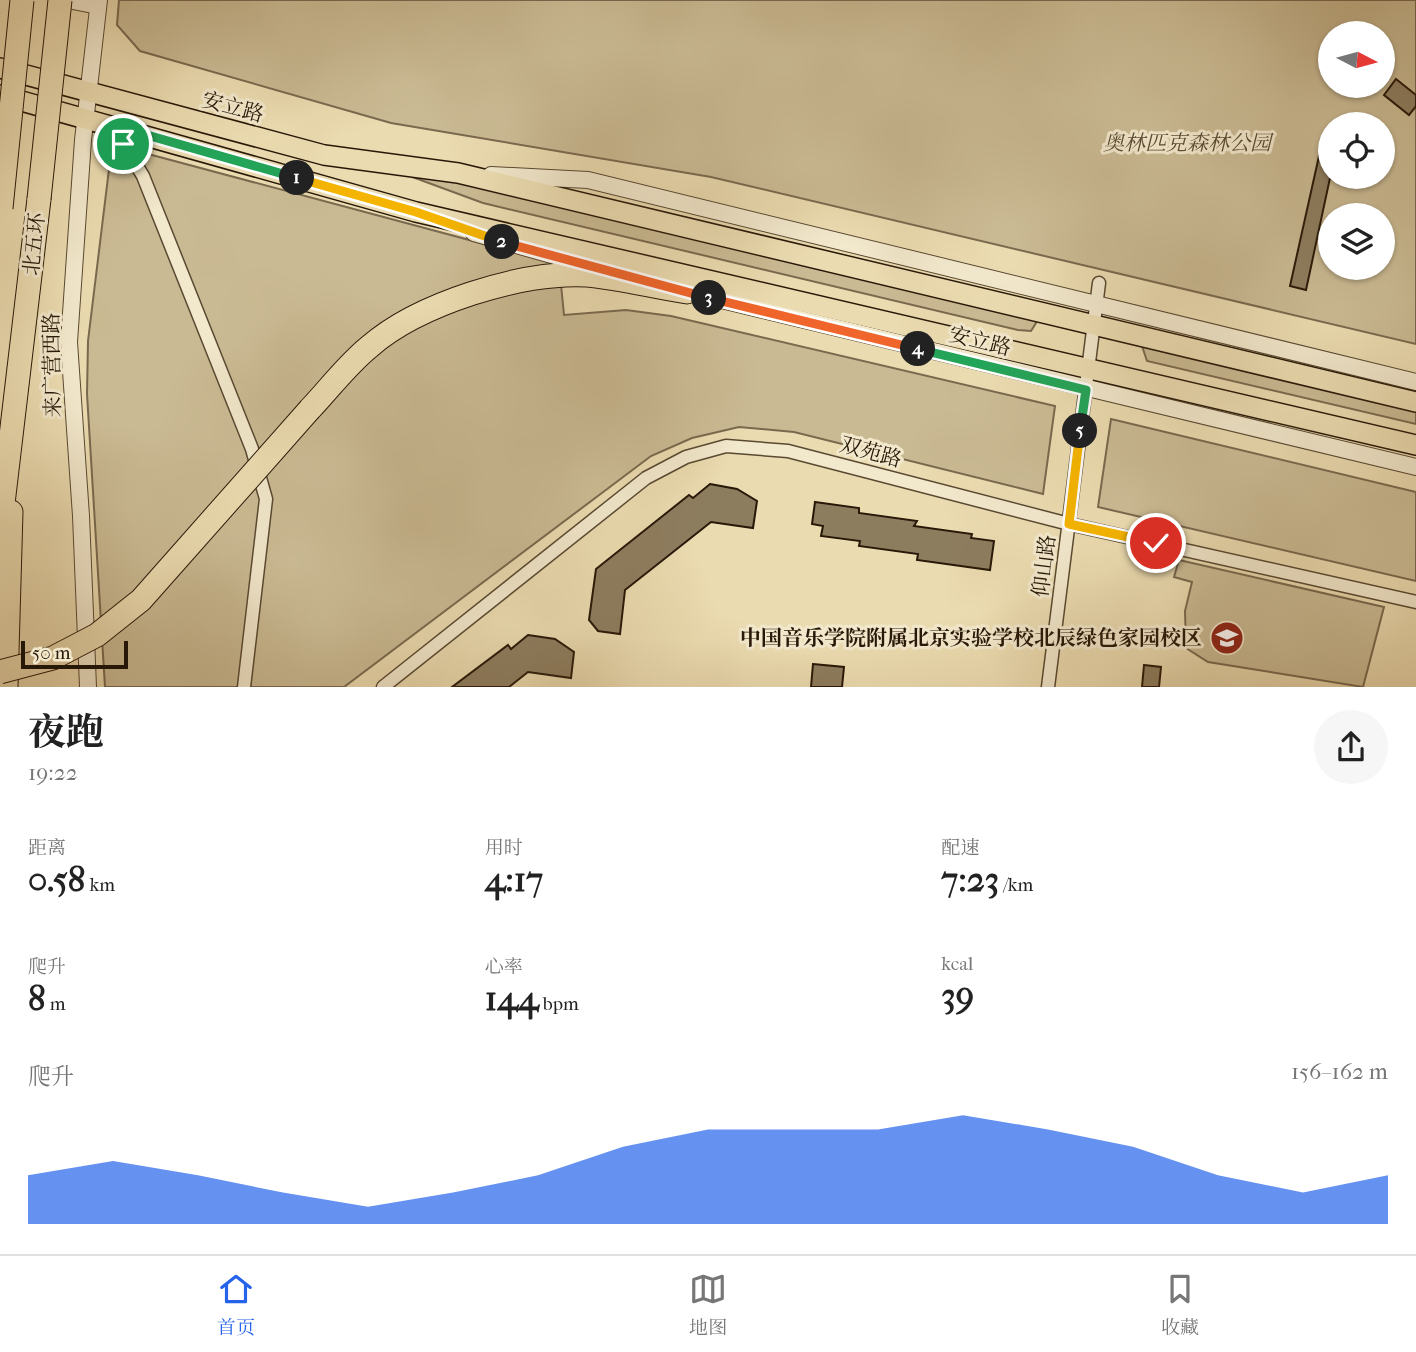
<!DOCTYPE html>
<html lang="zh">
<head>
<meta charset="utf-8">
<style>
  body { margin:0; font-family:"IM FELL French Canon","Noto Serif SC",serif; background:#f6f6f6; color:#222; height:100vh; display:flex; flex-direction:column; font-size:26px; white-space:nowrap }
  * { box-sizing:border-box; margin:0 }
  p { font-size:23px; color:#767676 }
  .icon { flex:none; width:38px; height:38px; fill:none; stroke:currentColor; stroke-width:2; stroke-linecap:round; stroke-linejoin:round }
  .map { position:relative; height:687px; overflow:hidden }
  .panel { display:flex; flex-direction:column; background:#fff; flex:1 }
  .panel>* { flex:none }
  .needle { width:46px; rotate:96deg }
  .fabs { position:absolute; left:1318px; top:21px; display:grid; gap:14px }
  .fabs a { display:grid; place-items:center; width:77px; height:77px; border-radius:50%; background:#fff; box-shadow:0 2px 5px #0004; font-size:35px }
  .scale { position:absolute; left:21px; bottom:18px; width:107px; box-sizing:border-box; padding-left:7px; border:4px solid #281808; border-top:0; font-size:19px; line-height:24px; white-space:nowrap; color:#281808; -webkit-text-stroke:5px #f2e8cc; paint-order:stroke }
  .pin { position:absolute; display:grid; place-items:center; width:60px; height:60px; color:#fff; margin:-30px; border:4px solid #fff; border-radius:50%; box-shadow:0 2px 7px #0007 }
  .km { position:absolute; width:35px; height:35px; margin:-18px; border-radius:50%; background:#222; color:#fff; font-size:19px; line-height:35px; text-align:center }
  .round { display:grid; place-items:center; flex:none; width:74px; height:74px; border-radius:37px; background:#f6f6f6 }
  .overview { display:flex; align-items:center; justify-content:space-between; height:119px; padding:0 28px }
  h1 { font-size:38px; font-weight:700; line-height:52px }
  .metrics { display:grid; grid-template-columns:repeat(3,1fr); gap:10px; height:119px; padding:7px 28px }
  .metrics div { display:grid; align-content:center }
  .metrics b { font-size:35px; font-weight:700 }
  .metrics small { font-size:19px; font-weight:400 }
  .metrics p { font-size:19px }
  .chart { height:196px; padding:14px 28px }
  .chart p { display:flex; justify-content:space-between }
  .chart svg { width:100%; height:126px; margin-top:7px; fill:#2563eb; opacity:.7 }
  .tab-bar { display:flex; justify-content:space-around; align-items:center; height:98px; border-top:2px solid #e0e0e0; background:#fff; font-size:19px; color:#767676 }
  .tab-bar a { display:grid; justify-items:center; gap:4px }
  .tab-bar .active { color:#2563eb }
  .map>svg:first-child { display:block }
  .green { fill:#caba93; stroke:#79694e; stroke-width:2; fill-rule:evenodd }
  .building { fill:#8d7d5f; stroke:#281808; stroke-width:2 }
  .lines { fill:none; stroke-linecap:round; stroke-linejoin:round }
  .minor-casing { stroke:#594932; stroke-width:15 }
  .tertiary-casing { stroke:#594932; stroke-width:18 }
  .primary-casing { stroke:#281808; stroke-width:22 }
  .motorway-casing { stroke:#281808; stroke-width:25 }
  .minor { stroke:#f2e8cc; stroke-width:12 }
  .tertiary { stroke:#f2e8cc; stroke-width:16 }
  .primary { stroke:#ebdbb0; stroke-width:19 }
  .motorway { stroke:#ebdbb0; stroke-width:23 }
  .motorway-bridge-casing { stroke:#281808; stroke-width:25; stroke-linecap:butt }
  .motorway-bridge { stroke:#ebdbb0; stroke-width:23 }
  .split-1-casing { stroke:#fff; stroke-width:14 }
  .split-2-casing { stroke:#fff; stroke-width:14 }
  .split-3-casing { stroke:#fff; stroke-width:14 }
  .split-4-casing { stroke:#fff; stroke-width:14 }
  .split-5-casing { stroke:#fff; stroke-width:14 }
  .split-6-casing { stroke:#fff; stroke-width:14 }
  .split-1 { stroke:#22a559; stroke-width:9 }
  .split-2 { stroke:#f5b400; stroke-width:9 }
  .split-3 { stroke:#f0652b; stroke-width:9 }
  .split-4 { stroke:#f0652b; stroke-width:9 }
  .split-5 { stroke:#22a559; stroke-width:9 }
  .split-6 { stroke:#f5b400; stroke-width:9 }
  .labels { text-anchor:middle; stroke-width:6; stroke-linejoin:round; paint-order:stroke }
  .street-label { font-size:21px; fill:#281808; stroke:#f2e8cc }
  .park-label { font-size:21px; font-style:italic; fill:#594932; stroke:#f2e8cc }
  .poi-label { font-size:21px; font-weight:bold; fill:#281808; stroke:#f2e8cc; text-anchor:end }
</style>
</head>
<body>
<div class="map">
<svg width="1416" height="687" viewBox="0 0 1416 687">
  <rect width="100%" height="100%" fill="#ebdbb0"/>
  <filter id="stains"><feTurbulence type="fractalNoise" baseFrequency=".00286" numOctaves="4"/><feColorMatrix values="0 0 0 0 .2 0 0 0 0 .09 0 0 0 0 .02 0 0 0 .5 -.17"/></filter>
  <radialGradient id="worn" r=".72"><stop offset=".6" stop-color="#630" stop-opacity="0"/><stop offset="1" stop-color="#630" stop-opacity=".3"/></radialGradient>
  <path class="green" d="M119 0H1416V344L711 177 391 123 140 51 117 25ZM1330 33H1382V86H1330ZM1330 124H1382V177H1330ZM1330 215H1382V268H1330Z
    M152 155 559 264 564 315 626 310 671 316 1055 406 1043 494 794 432 739 427 692 438 651 456 344 687H105L87 394 88 341 110 161Z
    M388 168 458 176 1032 308 1036 323 1031 331 1018 330 483 203Z
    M1142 346 1416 400V424L1147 361Z
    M1111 419 1416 492V581L1098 507Z
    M1179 560 1384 607 1363 687 1208 662 1186 648 1185 611 1192 582 1174 577Z"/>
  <path class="building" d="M1396 79 1416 95V106L1409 115 1384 95Z
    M1319 156 1330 158V178L1306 290 1290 286Z
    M710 484 737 489 757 501 753 528 711 522 625 590 620 634 598 631 589 620 596 569 689 495 693 498Z
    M815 502 859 508V513L917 521 914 526 972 534 971 538 994 541 990 570 917 560 918 554 859 546 860 541 821 536 823 526 812 524Z
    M528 635 555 639 574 652 571 678 528 672 509 687H452L508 645 511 649Z
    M813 664 844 667 842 687H811Z
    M1144 665 1161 667 1159 687H1142Z"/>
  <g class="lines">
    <defs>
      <path id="minor" d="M112 125 143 176 252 449 266 499 244 687
        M383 687 646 478 686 457 726 446 788 451 1069 524 1416 602
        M1048 687 1099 283"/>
      <path id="tertiary" d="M68 0 98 6
        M491 175 588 180 1416 382
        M474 233 601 269
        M680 290 1416 467
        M88 687 81 516 69 342 83 140 99 0"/>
      <path id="primary" d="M0 68 324 155 458 173 1416 402
        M0 95 416 212 1416 445"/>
      <path id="motorway" d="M310 409C329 389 347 365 369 347 418 304 522 271 587 275 620 278 654 287 687 292
        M0 529 39 199
        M6 687 11 512"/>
    </defs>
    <use href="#minor" class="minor-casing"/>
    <use href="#tertiary" class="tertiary-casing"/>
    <use href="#primary" class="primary-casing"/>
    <use href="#motorway" class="motorway-casing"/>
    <use href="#minor" class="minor"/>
    <use href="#tertiary" class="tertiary"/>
    <use href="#primary" class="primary"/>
    <use href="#motorway" class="motorway"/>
    <defs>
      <path id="motorway-bridge" d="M39 199 60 0
        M1 208 22 0
        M0 672 53 658 97 635 141 600 310 409"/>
    </defs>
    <use href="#motorway-bridge" class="motorway-bridge-casing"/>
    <use href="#motorway-bridge" class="motorway-bridge"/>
  </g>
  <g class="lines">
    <defs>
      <path id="split-1" d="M123 144 112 125 297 178"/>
      <path id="split-2" d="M297 178 416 212 502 242"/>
      <path id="split-3" d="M502 242 709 298"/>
      <path id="split-4" d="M709 298 918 349"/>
      <path id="split-5" d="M918 349 1086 390 1080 431"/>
      <path id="split-6" d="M1080 431 1069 524 1156 543"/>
    </defs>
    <use href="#split-1" class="split-1-casing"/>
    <use href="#split-2" class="split-2-casing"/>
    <use href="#split-3" class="split-3-casing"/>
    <use href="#split-4" class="split-4-casing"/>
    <use href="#split-5" class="split-5-casing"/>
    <use href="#split-6" class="split-6-casing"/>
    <use href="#split-1" class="split-1"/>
    <use href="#split-2" class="split-2"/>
    <use href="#split-3" class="split-3"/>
    <use href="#split-4" class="split-4"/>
    <use href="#split-5" class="split-5"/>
    <use href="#split-6" class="split-6"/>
  </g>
  <defs>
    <symbol id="school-disc" viewBox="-11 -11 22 22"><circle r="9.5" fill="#8f2418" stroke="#f2e8cc"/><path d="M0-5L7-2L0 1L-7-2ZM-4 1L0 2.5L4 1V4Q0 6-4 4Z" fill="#fff"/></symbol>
  </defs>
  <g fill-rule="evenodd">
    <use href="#school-disc" x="1208" y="619" width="38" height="38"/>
  </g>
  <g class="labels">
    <g class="street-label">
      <text transform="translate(233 107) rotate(15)" y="7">安立路</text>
      <text transform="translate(34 244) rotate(-84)" y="7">北五环</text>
      <text transform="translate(980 341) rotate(14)" y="7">安立路</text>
      <text transform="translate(52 365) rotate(-91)" y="7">来广营西路</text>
      <text transform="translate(871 452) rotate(15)" y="7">双苑路</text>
      <text transform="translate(1044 566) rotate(-83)" y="7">仰山路</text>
    </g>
    <g class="park-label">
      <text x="1187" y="150">奥林匹克森林公园</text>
    </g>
    <g class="poi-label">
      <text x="1202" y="645">中国音乐学院附属北京实验学校北辰绿色家园校区</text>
    </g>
  </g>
  <rect width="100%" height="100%" filter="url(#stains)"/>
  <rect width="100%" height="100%" fill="url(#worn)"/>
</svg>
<div class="fabs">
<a><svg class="needle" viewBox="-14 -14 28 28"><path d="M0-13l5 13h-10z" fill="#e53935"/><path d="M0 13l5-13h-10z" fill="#767676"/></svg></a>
<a><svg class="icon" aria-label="locate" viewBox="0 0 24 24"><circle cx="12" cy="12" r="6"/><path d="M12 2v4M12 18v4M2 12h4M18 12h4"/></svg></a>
<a><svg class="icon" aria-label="layers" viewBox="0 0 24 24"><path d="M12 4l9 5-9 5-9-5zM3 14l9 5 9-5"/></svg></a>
</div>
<div class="scale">50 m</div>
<div class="pin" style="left:123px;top:144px;background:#1e9e55"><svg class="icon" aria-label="arrive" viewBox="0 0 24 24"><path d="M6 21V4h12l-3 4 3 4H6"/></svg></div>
<div class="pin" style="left:1156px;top:543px;background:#d93025"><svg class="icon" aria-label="check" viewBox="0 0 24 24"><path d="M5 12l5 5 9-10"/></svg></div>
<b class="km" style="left:297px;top:178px">1</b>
<b class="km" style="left:502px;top:242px">2</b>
<b class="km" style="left:709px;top:298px">3</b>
<b class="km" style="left:918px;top:349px">4</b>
<b class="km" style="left:1080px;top:431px">5</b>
</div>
<section class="panel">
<div class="overview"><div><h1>夜跑</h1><p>19:22</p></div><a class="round"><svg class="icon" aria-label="share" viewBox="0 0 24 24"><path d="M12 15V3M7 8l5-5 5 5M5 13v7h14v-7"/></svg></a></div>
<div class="metrics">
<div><p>距离</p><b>0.58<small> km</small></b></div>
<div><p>用时</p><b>4:17</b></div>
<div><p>配速</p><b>7:23<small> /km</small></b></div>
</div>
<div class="metrics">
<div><p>爬升</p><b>8<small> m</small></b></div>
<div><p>心率</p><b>144<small> bpm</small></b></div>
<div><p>kcal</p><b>39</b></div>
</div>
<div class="chart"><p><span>爬升</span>156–162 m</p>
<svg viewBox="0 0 160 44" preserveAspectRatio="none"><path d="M0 44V27L10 22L20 27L30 33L40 38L50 33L60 27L70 17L80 11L90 11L100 11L110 6L120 11L130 17L140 27L150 33L160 27V44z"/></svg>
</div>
</section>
<nav class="tab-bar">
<a class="active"><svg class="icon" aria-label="home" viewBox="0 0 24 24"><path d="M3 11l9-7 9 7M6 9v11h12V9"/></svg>首页</a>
<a><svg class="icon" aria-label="map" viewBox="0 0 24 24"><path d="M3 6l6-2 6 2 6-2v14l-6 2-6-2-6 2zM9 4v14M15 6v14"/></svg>地图</a>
<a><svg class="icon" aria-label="saved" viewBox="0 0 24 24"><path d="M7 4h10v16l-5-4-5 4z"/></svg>收藏</a>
</nav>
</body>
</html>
